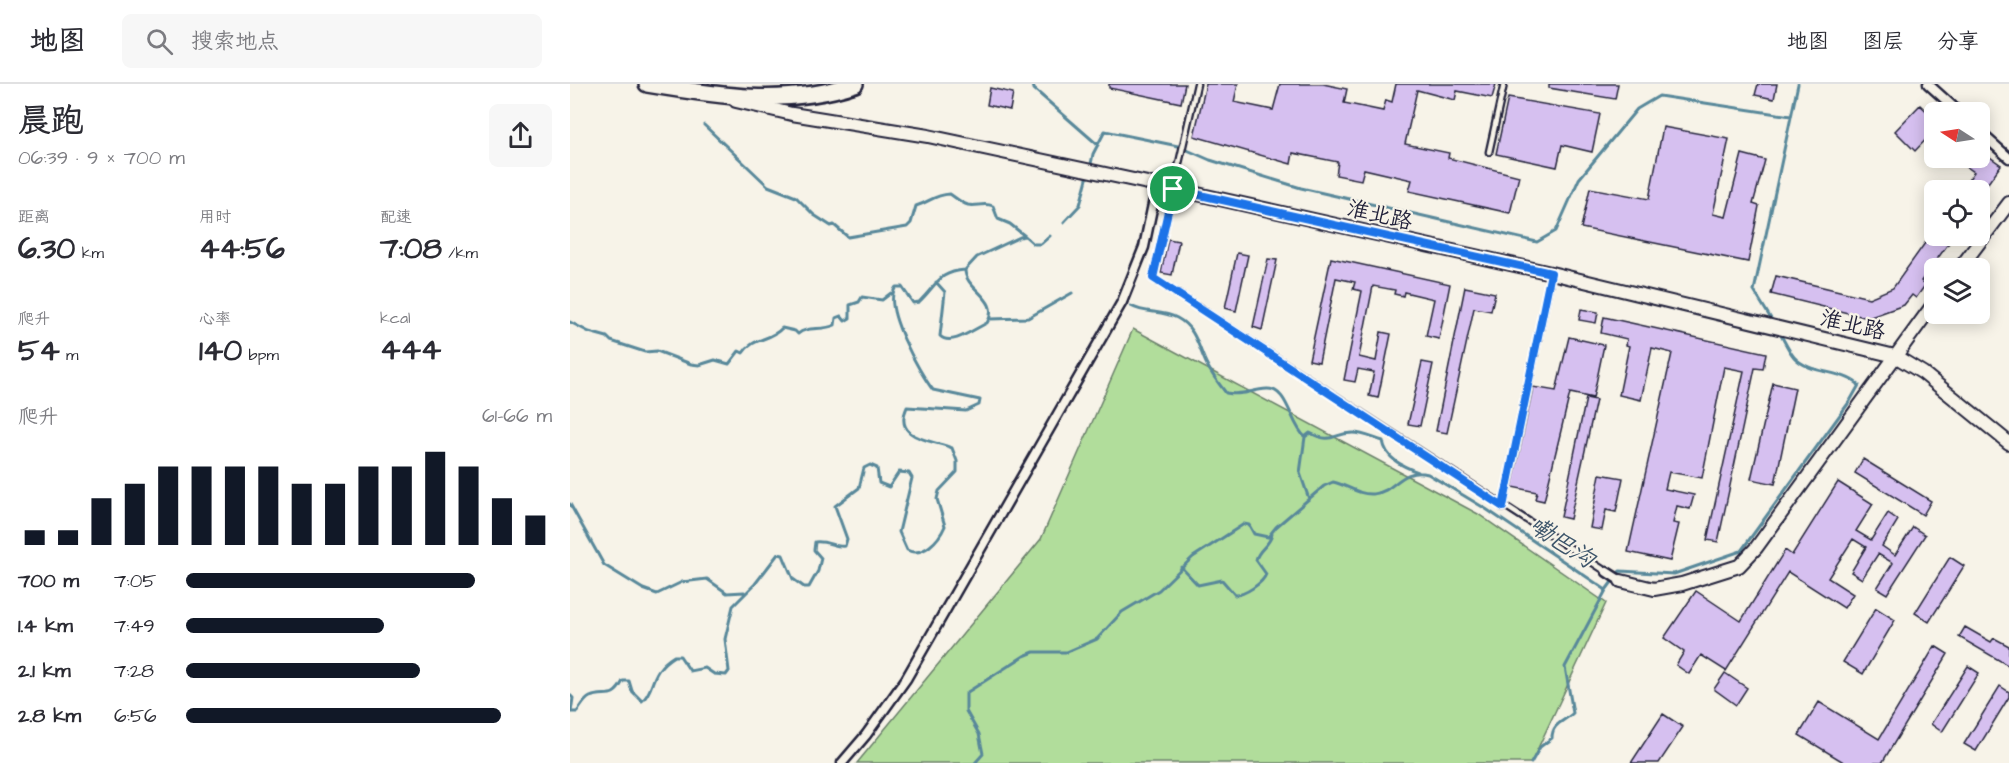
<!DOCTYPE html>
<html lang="zh">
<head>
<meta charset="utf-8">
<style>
  body { margin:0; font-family:"Architects Daughter","LXGW WenKai TC",sans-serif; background:#f7f7f7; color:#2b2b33; height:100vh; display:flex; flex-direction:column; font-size:22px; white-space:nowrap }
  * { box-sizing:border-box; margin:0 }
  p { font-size:20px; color:#7c7c81 }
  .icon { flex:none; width:33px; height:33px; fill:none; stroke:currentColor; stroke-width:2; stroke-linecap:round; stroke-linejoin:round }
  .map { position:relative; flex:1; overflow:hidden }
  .sheet { display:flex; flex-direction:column; background:#fff; width:570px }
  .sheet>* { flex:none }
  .needle { width:39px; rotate:282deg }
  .buttons { position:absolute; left:1354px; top:18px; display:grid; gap:12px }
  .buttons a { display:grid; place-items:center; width:66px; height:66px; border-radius:9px; background:#fff; box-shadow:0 3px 15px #0003; font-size:30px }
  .pin { position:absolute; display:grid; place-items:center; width:51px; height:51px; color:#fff; margin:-26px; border:3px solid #fff; border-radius:50%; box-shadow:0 2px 6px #0007 }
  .round { display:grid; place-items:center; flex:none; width:63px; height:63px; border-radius:9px; background:#f7f7f7 }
  .headline { display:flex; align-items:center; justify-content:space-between; height:102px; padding:0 18px }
  h1 { font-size:33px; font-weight:800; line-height:45px }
  .figures { display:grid; grid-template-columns:repeat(3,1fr); gap:9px; height:102px; padding:6px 18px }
  .figures div { display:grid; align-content:center }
  .figures b { font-size:30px; font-weight:800 }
  .figures small { font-size:16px; font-weight:400 }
  .figures p { font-size:16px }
  .chart { height:168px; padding:12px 18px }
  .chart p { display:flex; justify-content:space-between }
  .chart svg { width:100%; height:108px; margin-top:6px; stroke:#111827; stroke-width:6 }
  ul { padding:0 18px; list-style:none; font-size:20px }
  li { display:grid; grid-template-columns:96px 72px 1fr; align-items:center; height:45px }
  li i { height:15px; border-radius:8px; background:#111827 }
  header { display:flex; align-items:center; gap:36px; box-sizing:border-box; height:84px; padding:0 30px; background:#fff; border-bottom:2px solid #e1e1e2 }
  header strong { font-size:28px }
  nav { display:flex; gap:33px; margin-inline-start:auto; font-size:21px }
  .search { width:420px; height:54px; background:#f7f7f7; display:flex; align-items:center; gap:15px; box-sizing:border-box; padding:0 21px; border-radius:9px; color:#7c7c81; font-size:22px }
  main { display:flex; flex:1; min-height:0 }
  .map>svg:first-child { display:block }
  .green { fill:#b1dd9b; stroke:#6a806b; stroke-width:1.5 }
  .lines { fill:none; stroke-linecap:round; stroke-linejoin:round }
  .stream { stroke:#59889a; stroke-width:3 }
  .building { fill:#d6c0f0; stroke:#22223b; stroke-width:1.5 }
  .lane-casing { stroke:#22223b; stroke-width:9 }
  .street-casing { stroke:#22223b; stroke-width:13 }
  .secondary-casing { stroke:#22223b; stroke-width:16 }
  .highway-casing { stroke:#22223b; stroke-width:20 }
  .lane { stroke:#f7f3e8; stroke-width:4.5 }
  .street { stroke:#f7f3e8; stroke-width:8 }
  .secondary { stroke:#f7f3e8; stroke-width:12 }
  .highway { stroke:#f7f3e8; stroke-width:15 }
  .route-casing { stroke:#fff; stroke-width:12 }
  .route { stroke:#1a73e8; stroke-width:8 }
  .labels { text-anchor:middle; stroke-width:4.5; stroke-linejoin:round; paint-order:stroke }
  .street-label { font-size:22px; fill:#22223b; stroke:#f7f3e8 }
  .water-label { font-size:24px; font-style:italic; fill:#3d556b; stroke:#f7f3e8 }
</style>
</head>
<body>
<header>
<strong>地图</strong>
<div class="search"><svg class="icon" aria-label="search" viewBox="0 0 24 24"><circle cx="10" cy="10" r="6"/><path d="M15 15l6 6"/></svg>搜索地点</div>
<nav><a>地图</a><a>图层</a><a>分享</a></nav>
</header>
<main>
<section class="sheet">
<div class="headline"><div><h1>晨跑</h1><p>06:39 · 9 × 700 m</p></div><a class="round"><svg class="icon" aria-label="share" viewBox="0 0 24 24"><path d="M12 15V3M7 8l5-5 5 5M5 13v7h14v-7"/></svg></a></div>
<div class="figures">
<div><p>距离</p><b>6.30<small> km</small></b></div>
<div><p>用时</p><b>44:56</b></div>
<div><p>配速</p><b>7:08<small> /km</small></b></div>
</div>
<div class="figures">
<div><p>爬升</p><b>54<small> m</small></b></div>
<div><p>心率</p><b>140<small> bpm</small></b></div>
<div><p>kcal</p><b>444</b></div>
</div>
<div class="chart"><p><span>爬升</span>61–66 m</p>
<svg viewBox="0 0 160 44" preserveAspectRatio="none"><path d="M5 44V38M15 44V38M25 44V25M35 44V19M45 44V12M55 44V12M65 44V12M75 44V12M85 44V19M95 44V19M105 44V12M115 44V12M125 44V6M135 44V12M145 44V25M155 44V32"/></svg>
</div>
<ul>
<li><b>700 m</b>7:05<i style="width:79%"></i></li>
<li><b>1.4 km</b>7:49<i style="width:54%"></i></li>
<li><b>2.1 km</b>7:28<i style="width:64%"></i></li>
<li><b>2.8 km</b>6:56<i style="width:86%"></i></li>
</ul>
</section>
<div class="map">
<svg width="1439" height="679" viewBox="0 0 1439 679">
  <rect width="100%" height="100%" fill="#f7f3e8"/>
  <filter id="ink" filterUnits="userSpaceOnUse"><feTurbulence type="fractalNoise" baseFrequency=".0167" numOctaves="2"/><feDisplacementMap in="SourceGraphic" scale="12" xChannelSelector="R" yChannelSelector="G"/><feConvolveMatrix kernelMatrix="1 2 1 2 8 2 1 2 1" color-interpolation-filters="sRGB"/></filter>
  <g filter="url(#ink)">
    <path class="green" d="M563 245 908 430 1036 519 961 679H287L471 455Z"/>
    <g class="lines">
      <path class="stream" d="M463 0 464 5 528 61
        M134 41 198 102 226 113 244 131 261 142 264 141 278 153 337 143 341 139 346 122C360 118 363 111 380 110 386 114 391 119 398 121 407 123 414 118 423 122L428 135 440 140 455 152
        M520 85 523 70 535 47 608 62 640 76 731 104 967 158 986 147 1009 95 1067 25 1089 12 1221 32
        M494 138 510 121 518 91
        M366 198 375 208 370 252C381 263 404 245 417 239 432 215 395 206 395 186
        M561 222C575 230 592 226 607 234 626 244 628 263 637 281 642 291 649 300 656 309 674 312 681 306 697 305 718 304 720 340 735 353
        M420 235 458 234 502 209
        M0 238 19 248 37 253 41 257 75 268 87 267 121 280 129 281 145 276 159 280 169 267 173 269C183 253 201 257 212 244L225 247 228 250C236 242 253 247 265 241L266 234 271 232 275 237 280 234V221L289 218 292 213 312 216 321 209
        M1203 238 1184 207 1228 0
        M735 353 740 349C764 361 762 349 783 349 793 349 803 354 813 357 816 375 832 382 848 388
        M735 353 730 389 739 415
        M0 420 34 481 73 505 87 510 112 498 137 495 157 509 174 508
        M611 483 628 501 652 496 665 511C675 511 693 499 696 490L686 476C688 465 700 462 702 450
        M0 611 3 614 1 628H7C11 623 14 616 20 613 36 606 42 618 53 597H59L62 607 72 617C86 605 78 588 104 572H110L120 587 135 584 144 590 156 591 159 587 155 555 163 522 185 500 208 470 213 471 223 495 234 503H239L248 487 251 474 244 466 245 458C256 456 266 464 275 462L277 455 265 422 289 404 294 384 300 381 307 384 309 399 319 403 329 388 339 389 342 394 329 448 337 466C353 474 369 456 375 442L367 415 369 407 387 388V377L382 364C363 356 322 356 337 323L396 327 409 321 410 316 363 306C350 289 311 222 326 203H332L343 219 349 218C367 201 368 188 395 186L407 173 450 153 455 152 464 160H471L480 152
        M405 679 413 670 409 650 396 627V609L454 572 464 568H497L527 555 552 528 589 506 623 473 674 440 679 441 684 450 698 453 706 443 754 402 763 398C777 401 788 411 803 410 826 408 830 383 858 390L916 425 1036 506
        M961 679 970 663 982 654C982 639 994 638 1003 629L995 583 1036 506 1050 487 1104 490 1171 467 1280 317 1289 301C1271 285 1240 291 1224 273 1218 266 1214 256 1209 248"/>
    </g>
    <path class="building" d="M539 0H615L611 19 539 4Z
      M636 0H668L664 18 703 26 710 0H753L777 5 774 19 813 27 816 16 822 18 826 0H926L922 14 887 7 885 16 847 6 835 60 879 69 878 74 949 92 940 129 839 107 842 96 794 85 791 96 766 91 768 78 723 69 721 80 624 52Z
      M979 0H1048L1045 15 979 4Z
      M1188 0H1207L1204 15 1185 11Z
      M420 4 443 9 440 26 417 21Z
      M938 14 1030 30 1022 68 992 61 987 83 926 70Z
      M1350 21 1365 35V46L1345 67 1325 47Z
      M1093 43 1159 55 1143 130 1156 133 1172 70 1195 76 1183 120 1189 122 1178 178 1011 144 1020 104 1079 115Z
      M1410 66 1431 81 1413 106H1391L1404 88 1384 74H1410Z
      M1360 152H1384L1351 197 1356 200 1346 214 1342 211 1334 221 1298 234 1201 210 1206 192 1299 214 1323 204Z
      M598 155 609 157 602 191 591 189Z
      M667 169 678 171 666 227 655 224Z
      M761 174 880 200 869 255 856 252 864 215 834 208 833 212 824 210 825 206 803 202 789 273 806 277 811 248 821 250 808 314 799 312 804 288 788 285 785 298 774 296 792 207 783 205 785 198 766 194 749 278 739 276Z
      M698 175 707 176 692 246 683 243Z
      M895 203 925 209 921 227 904 224 877 349 866 347Z
      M1011 225 1028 228 1026 239 1009 236Z
      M1034 233 1196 269 1193 285 1185 284 1148 458 1137 456 1174 287 1154 283 1132 394 1099 388 1095 405 1124 411 1120 425 1107 422 1103 439 1109 440 1100 477 1058 468 1102 269 1082 264 1071 316 1049 311 1059 262 1056 261 1057 255 1031 249Z
      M999 253 1034 261 1023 314 1000 309 974 417 965 415 967 408 942 403 963 303 986 307Z
      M852 278 863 280 850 342 838 340Z
      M1203 299 1225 304 1205 400 1181 395Z
      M1016 314 1026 316 1000 435 991 433Z
      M1293 375 1361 417 1353 431 1285 389Z
      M1030 390 1053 394 1046 428 1036 426 1032 446 1020 444Z
      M1268 398 1303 420 1286 447 1301 456 1318 429 1328 436 1312 462 1325 471 1343 443 1355 451 1317 510 1307 504 1323 479 1308 470 1292 495 1281 488 1296 463 1283 455 1258 494 1283 510 1274 524 1218 488 1156 587 1131 571 1119 590 1106 581 1114 568 1094 554 1126 507 1171 537 1215 466 1222 471Z
      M1380 473 1394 482 1359 538 1345 529Z
      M1306 524 1325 536 1293 590 1273 578Z
      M1395 543 1421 558 1424 554 1439 562V582L1389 553Z
      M1365 562 1378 570 1312 679H1275L1229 651 1249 618 1309 655Z
      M1398 582 1409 589 1372 648 1361 640Z
      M1155 589 1177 604 1166 621 1144 605Z
      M1430 602 1439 608V613L1406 667 1394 660Z
      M1093 630 1113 643 1089 679H1061Z"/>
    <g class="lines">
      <defs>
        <path id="lane" d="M627 0 583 194 1037 488
          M919 68 934 0
          M933 424 981 191"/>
        <path id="street" d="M1358 0 1389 28
          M1410 48 1439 74
          M1037 488 1051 497
          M272 679 296 651 336 595 552 218 574 163 587 101"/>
        <path id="secondary" d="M166 17 222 30 358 52 587 101 981 189 1325 272 1353 289 1439 359
          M1390 184 1439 119
          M1051 497 1084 505 1112 500 1169 482 1186 464 1365 218"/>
        <path id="highway" d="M77 0C148 12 216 23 285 0"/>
      </defs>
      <use href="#lane" class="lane-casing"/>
      <use href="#street" class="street-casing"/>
      <use href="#secondary" class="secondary-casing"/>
      <use href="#highway" class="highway-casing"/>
      <use href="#lane" class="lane"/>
      <use href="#street" class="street"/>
      <use href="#secondary" class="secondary"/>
      <use href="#highway" class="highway"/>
    </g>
  </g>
  <g class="lines" filter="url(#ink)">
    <defs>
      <path id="route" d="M603 105 981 189 933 423 583 194Z"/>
    </defs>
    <use href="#route" class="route-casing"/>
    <use href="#route" class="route"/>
  </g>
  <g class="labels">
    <g class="street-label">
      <text transform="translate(810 130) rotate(13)" y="8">淮北路</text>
      <text transform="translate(1283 240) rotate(13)" y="8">淮北路</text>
    </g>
    <g class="water-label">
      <text transform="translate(992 458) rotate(33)" y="8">嘞巴沟</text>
    </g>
  </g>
</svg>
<div class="buttons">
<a><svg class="needle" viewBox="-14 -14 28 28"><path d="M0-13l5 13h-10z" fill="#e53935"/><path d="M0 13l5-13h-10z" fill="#7c7c81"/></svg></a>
<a><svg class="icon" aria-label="locate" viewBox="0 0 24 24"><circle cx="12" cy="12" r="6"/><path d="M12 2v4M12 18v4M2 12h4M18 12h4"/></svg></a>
<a><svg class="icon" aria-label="layers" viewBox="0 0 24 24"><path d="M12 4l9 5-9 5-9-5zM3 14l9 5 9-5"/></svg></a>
</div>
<div class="pin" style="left:603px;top:105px;background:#1e9e55"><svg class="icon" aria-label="arrive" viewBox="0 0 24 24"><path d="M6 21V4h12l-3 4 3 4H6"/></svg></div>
</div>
</main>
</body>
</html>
